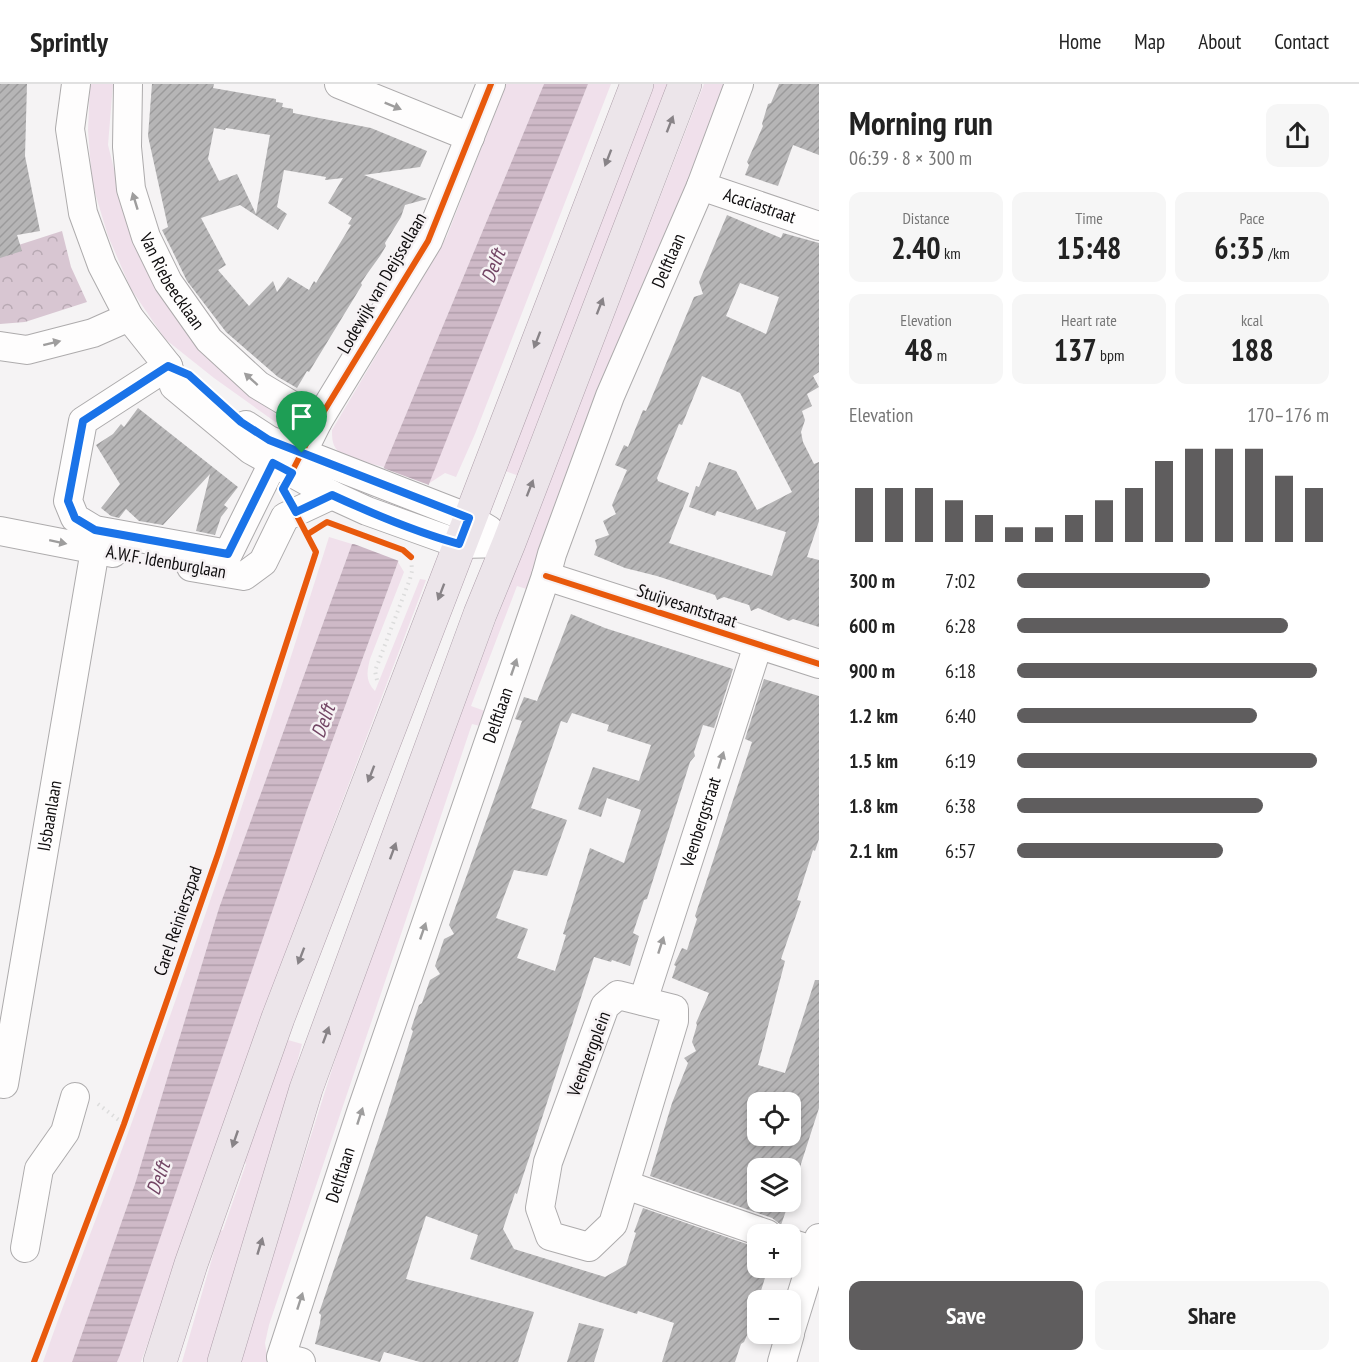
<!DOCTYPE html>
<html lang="en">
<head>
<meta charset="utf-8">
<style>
  body { margin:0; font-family:"PT Sans Narrow",sans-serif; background:#f6f6f6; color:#222; height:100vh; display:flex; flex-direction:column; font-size:22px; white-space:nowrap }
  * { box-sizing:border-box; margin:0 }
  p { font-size:20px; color:#767676 }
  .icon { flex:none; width:33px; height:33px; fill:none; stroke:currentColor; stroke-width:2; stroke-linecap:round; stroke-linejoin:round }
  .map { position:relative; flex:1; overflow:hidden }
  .sheet { display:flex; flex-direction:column; background:#fff; width:540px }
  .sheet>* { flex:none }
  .controls { position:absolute; left:747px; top:1008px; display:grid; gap:12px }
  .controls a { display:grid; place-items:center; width:54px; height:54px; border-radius:12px; background:#fff; box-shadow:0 3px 9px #0003; font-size:30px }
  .pin { position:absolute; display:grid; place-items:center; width:51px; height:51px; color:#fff; margin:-62px -26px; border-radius:50% 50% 50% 0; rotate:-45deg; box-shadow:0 0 6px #0007 }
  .pin .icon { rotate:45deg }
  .round { display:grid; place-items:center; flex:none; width:63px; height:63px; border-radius:12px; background:#f6f6f6 }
  .head { display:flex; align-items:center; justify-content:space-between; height:102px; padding:0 30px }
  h1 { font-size:33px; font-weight:700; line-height:45px }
  .stats { display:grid; grid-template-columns:repeat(3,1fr); gap:9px; height:102px; padding:6px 30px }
  .stats div { display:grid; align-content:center; border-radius:12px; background:#f6f6f6; text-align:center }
  .stats b { font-size:30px; font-weight:700 }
  .stats small { font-size:16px; font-weight:400 }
  .stats p { font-size:16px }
  .chart { height:168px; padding:12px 30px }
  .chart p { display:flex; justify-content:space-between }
  .chart svg { width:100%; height:108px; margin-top:6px; stroke:#5f5d5e; stroke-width:6 }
  .cta { display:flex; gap:12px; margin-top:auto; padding:12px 30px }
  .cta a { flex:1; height:69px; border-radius:12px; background:#5f5d5e; color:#fff; font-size:24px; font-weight:700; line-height:69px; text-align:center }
  .cta a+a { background:#f6f6f6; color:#222 }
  ul { padding:0 30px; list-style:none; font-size:20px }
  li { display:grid; grid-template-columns:96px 72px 1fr; align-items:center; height:45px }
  li i { height:15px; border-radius:8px; background:#5f5d5e }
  header { display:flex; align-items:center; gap:36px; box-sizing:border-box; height:84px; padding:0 30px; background:#fff; border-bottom:2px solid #e0e0e0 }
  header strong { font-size:28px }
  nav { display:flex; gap:33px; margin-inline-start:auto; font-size:21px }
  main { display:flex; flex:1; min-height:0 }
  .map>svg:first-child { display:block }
  .green { fill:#f0e0eb }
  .forest { fill:url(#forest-crowns) }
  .water { fill:url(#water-rules) }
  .pier { fill:#f5f3f4 }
  .building { fill:url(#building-hatch); fill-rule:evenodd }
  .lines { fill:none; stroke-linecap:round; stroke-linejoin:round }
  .minor-casing { stroke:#adabac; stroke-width:30 }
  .major-casing { stroke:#ae9faa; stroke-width:34 }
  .path { stroke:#dcdcdc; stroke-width:4; stroke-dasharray:1.5 4.5; stroke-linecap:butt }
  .minor { stroke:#fefdfd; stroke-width:28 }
  .major { stroke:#ece5ea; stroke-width:33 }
  .cycleway-casing { stroke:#f6f2f4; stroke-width:10 }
  .cycleway { stroke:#e8590c; stroke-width:6 }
  .oneway { fill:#9e9d9d }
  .oneway2 { fill:#888387 }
  .route-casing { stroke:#fff; stroke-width:12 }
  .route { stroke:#1a73e8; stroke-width:8 }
  .labels { text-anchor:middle; stroke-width:5; stroke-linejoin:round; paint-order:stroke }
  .street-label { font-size:18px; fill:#0e0c0d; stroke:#f6f2f4 }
  .water-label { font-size:20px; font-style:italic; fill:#724564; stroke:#f6f2f4 }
</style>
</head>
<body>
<header>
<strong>Sprintly</strong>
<nav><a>Home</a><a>Map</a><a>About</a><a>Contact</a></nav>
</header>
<main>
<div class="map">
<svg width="819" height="1278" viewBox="0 0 819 1278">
  <defs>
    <pattern id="forest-crowns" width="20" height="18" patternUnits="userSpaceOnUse" patternTransform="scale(1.5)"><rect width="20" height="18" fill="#d8c6d2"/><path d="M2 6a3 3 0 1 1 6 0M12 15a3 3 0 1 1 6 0" fill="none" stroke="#b8a9b3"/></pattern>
    <pattern id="water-rules" width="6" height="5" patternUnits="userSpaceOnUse" patternTransform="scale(1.5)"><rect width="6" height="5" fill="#ceb9c7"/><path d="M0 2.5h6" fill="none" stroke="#b09eaa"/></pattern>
    <pattern id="building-hatch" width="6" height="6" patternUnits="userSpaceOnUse" patternTransform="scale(1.5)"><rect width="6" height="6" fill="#b6b5b6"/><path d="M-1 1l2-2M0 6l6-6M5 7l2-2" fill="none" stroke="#9b9a9b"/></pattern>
  </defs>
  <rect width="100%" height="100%" fill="#f5f3f4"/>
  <path class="green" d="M90 0H113L108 61 131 153 157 205 230 292 282 336 281 342 214 294 165 255 131 205 108 152 92 99 88 46Z
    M506 0H544L384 383C373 380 344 374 337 366 332 360 332 353 332 346L447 152Z
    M588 0H611L475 350 456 393 445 389 428 400Z
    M651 0H671L519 392 503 386Z
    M704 0H724L533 507 517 502 471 622 485 627 480 642 472 640 269 1241 265 1259 268 1278H239L356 910 413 750Z
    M329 453 352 460 219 824 135 1100 72 1278H43C70 1201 100 1126 128 1049 200 852 266 653 329 453Z
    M398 478 404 488 370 575C367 587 365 597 375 607L420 495 426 496 334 739 141 1278H117L307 726Z
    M288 956 302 960 278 1049 210 1278H182L220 1147 223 1146 246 1080 244 1077Z"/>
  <path class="forest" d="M62 147 71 183 87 218 25 238 0 240V167Z"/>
  <path class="water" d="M544 0H588L398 478 307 726 120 1271 117 1278H72L135 1100 219 824 352 460H355L384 383Z"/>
  <path class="pier" d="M383 384 429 401 399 477 354 460Z"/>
  <path class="building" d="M0 0H27L25 72 40 147 17 151 22 167 0 174Z
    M152 0H214L213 4 276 15V18L283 19 282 23 293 25V29L371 44 427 67 420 83 364 91 427 115 405 121 401 133 385 159 386 162 380 172 367 190 361 199 362 201 309 288 307 287 297 304 278 293 226 248 187 197 172 166 162 146 168 143 148 52ZM214 44 225 46 226 44 270 51 256 130 237 90 219 97 208 75ZM284 86 326 93 325 96 343 94 328 119 352 134 348 140 351 141 316 199 314 197 309 206 288 193 277 208 273 197 249 222 218 186 226 181 201 134 240 121 278 146 287 130 277 123Z
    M779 0H819V71L793 61 778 102 745 91 749 81 747 78 763 42 762 40 768 20 771 19Z
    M727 131 781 154 783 149 819 159V288L813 292 819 303 807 310 812 322 802 327 805 336 801 348 803 358 814 380 819 378V437L807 473 819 476V543L793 535 789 537 758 524 751 527 749 521 724 513 717 516 715 511 657 492 625 484 594 471 597 463 595 456 609 451 603 437 616 430 612 421 627 386 615 381 624 361 628 363 643 326 646 327 694 213 703 210 699 198ZM740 199 779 213 766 250 726 232ZM702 292 740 309 792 408 757 426 736 387 709 378 699 403 696 402 689 423 715 432 717 427 786 448 772 492 669 459 689 409 658 397 657 394 679 340 682 341Z
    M138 324 238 403 224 421 228 424 221 433 215 451 196 447 210 390 163 441 139 437 126 425 119 434 111 432 101 424 120 400 96 361 113 350 121 340 124 343Z
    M571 530 605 544 733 585 714 644 703 641 694 668 695 672 690 678 647 815 644 816 633 849 639 852 630 882 612 876 611 878 594 873 533 1062 517 1110 515 1109 503 1145 514 1165 605 1193 626 1181 636 1149 634 1148 643 1124 758 1164V1184H768L748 1249 744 1258 741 1260 735 1278H662L674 1239 638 1227 637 1230 599 1218 470 1175 478 1151 426 1132 406 1195 534 1228 518 1278H420L384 1268 380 1278 315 1260 320 1240 321 1231 319 1229 386 1033 413 947 411 945 419 921 422 919 430 896 440 890 435 882 444 855 454 850 449 841 522 637 515 635 524 613 537 617ZM572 629 609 641 607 647 651 661 639 697 593 683 578 725 601 733 607 714 641 726 624 779 590 764 563 850 566 851 555 887 517 874 528 845 496 834 514 786 547 792 567 736 531 724 561 637 567 639Z
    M764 595 819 612V755L815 767 813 766 797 816 801 817 781 875 785 877 758 981 785 989 815 896H819V1024L790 1114V1084H758V1118H789L781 1141 772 1134 650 1092 672 1019 688 979 684 974 696 967 692 958 697 941 696 939 709 909 672 894 676 882 674 881 682 864 687 866 697 835 695 832 752 658 745 655ZM758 1018H790V1052H758Z
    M579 1239 604 1245 594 1278H567Z"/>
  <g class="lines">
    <defs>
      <g id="minor">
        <path d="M76 0 70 45 83 129 102 181 129 233 168 282 174 302 251 366 332 411 367 427 459 460 509 459"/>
        <path id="s1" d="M128 0 127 63 131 105 146 153 168 198 209 256 258 301 318 337"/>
        <path d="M339 0 470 53"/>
        <path id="s2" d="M701 102 819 142"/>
        <path d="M0 262 27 266 93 249 129 233"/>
        <path d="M168 282 83 337 68 417 75 434 95 446 228 470 273 379"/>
        <path d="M246 341 269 356 469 434 489 446"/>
        <path d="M302 369 318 337 428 157 491 0"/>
        <path d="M0 447 113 469"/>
        <path d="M191 483 244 492 263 478 285 433 332 411"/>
        <path d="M546 492 819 580"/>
        <path d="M618 911 674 925V937L613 1140 589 1163 550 1152 540 1124 548 1078 605 922Z"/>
        <path id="s3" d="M643 917 758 561"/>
        <path id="s4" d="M4 1000 95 466"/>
        <path d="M626 1101 767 1150"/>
        <path d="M790 1159 815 1167"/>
        <path d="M25 1164 39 1085 65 1048 75 1013"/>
        <path d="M790 1248 819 1154"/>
        <path id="s5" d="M301 1278 281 1273 361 1028 546 492 552 470 610 312 701 102 739 0"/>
        <path d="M782 1278 790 1250"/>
      </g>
      <path id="major" d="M160 1278 191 1180 278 934 637 0
        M224 1278 306 1005 480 530 509 459 685 0"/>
    </defs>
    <use href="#minor" class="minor-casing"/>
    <use href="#major" class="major-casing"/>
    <path class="path" d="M377 596 375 587 410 495 412 487 411 473
      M98 1020 124 1040"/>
    <use href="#minor" class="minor"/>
    <use href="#major" class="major"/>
    <defs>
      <path id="cycleway" d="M308 450 327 438 403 466 411 473
        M546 492 819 580
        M34 1278 124 1040 218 770 316 468 283 405 318 337 428 157 491 0"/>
    </defs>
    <use href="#cycleway" class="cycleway-casing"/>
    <use href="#cycleway" class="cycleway"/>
  </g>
  <defs><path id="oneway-solid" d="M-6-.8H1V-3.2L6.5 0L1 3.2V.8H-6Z" transform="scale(1.5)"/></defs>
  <g class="oneway">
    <use href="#oneway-solid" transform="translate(393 22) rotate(22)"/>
    <use href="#oneway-solid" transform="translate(135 117) rotate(-107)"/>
    <use href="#oneway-solid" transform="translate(52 259) rotate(-14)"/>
    <use href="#oneway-solid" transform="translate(251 295) rotate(-138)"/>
    <use href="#oneway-solid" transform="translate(58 458) rotate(12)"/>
    <use href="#oneway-solid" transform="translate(514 583) rotate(-71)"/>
    <use href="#oneway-solid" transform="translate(721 676) rotate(-72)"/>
    <use href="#oneway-solid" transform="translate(423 847) rotate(-71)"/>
    <use href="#oneway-solid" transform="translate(661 861) rotate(-72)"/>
    <use href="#oneway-solid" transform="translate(360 1032) rotate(-72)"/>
    <use href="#oneway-solid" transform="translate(300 1217) rotate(-72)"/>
  </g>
  <g class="oneway2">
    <use href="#oneway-solid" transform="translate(670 40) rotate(-69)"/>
    <use href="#oneway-solid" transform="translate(608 74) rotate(111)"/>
    <use href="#oneway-solid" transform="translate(600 222) rotate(-69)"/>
    <use href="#oneway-solid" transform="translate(537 256) rotate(111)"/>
    <use href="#oneway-solid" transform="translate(530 404) rotate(-69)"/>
    <use href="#oneway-solid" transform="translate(441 508) rotate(111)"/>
    <use href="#oneway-solid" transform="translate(371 690) rotate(111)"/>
    <use href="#oneway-solid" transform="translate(393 767) rotate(-70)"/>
    <use href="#oneway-solid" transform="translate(301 872) rotate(111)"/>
    <use href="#oneway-solid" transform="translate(326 951) rotate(-70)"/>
    <use href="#oneway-solid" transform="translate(235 1055) rotate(109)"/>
    <use href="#oneway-solid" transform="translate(260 1162) rotate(-73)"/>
  </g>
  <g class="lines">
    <defs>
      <path id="route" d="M168 282 189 291 241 338 269 356 469 434 459 460C416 448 373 430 332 411L296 428 283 405 292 389 273 379 228 470 95 446 75 434 68 417 83 337Z"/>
    </defs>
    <use href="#route" class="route-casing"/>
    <use href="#route" class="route"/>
  </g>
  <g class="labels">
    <g class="street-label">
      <text dy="6" stroke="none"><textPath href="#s2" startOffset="62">Acaciastraat</textPath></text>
      <text dy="6" stroke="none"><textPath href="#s5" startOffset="1184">Delftlaan</textPath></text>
      <text dy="6" stroke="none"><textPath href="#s1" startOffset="207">Van Riebeecklaan</textPath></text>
      <text transform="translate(382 199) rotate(-60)" y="6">Lodewijk van Deijssellaan</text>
      <text transform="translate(166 478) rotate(10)" y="6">A.W.F. Idenburglaan</text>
      <text transform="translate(687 522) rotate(18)" y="6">Stuijvesantstraat</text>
      <text dy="6" stroke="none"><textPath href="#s5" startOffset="698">Delftlaan</textPath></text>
      <text dy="6" stroke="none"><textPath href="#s4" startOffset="272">IJsbaanlaan</textPath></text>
      <text dy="6" stroke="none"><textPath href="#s3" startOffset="188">Veenbergstraat</textPath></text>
      <text transform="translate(178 837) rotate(-71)" y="6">Carel Reinierszpad</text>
      <text transform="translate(589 970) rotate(-69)" y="6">Veenbergplein</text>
      <text dy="6" stroke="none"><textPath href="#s5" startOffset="212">Delftlaan</textPath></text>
    </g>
    <g class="water-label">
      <text transform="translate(493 182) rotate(-69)" y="7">Delft</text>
      <text transform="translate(323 637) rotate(-70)" y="7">Delft</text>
      <text transform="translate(158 1094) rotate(-70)" y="7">Delft</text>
    </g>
  </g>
</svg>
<div class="controls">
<a><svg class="icon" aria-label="locate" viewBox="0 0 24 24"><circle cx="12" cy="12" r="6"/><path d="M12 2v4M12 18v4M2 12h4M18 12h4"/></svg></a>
<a><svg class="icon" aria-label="layers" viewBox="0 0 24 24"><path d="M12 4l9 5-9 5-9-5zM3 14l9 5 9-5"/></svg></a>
<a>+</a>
<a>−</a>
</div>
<div class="pin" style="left:302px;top:369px;background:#1e9e55"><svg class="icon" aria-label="arrive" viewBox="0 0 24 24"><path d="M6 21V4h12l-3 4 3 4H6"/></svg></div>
</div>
<section class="sheet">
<div class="head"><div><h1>Morning run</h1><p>06:39 · 8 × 300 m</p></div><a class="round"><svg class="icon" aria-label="share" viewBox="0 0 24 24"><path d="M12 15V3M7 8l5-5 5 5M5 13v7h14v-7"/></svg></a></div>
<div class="stats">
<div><p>Distance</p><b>2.40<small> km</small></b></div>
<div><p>Time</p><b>15:48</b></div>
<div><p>Pace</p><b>6:35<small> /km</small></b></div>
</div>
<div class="stats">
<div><p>Elevation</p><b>48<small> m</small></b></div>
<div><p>Heart rate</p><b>137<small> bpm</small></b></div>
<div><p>kcal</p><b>188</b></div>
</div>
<div class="chart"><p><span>Elevation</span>170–176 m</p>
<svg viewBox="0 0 160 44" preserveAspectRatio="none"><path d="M5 44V22M15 44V22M25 44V22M35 44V27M45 44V33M55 44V38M65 44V38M75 44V33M85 44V27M95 44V22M105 44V11M115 44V6M125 44V6M135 44V6M145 44V17M155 44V22"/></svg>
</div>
<ul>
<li><b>300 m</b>7:02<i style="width:62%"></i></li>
<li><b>600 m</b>6:28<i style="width:87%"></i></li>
<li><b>900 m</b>6:18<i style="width:96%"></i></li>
<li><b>1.2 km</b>6:40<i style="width:77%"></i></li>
<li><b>1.5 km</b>6:19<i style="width:96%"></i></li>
<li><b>1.8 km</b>6:38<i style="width:79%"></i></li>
<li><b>2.1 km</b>6:57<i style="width:66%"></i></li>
</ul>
<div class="cta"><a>Save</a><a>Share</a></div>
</section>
</main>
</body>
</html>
